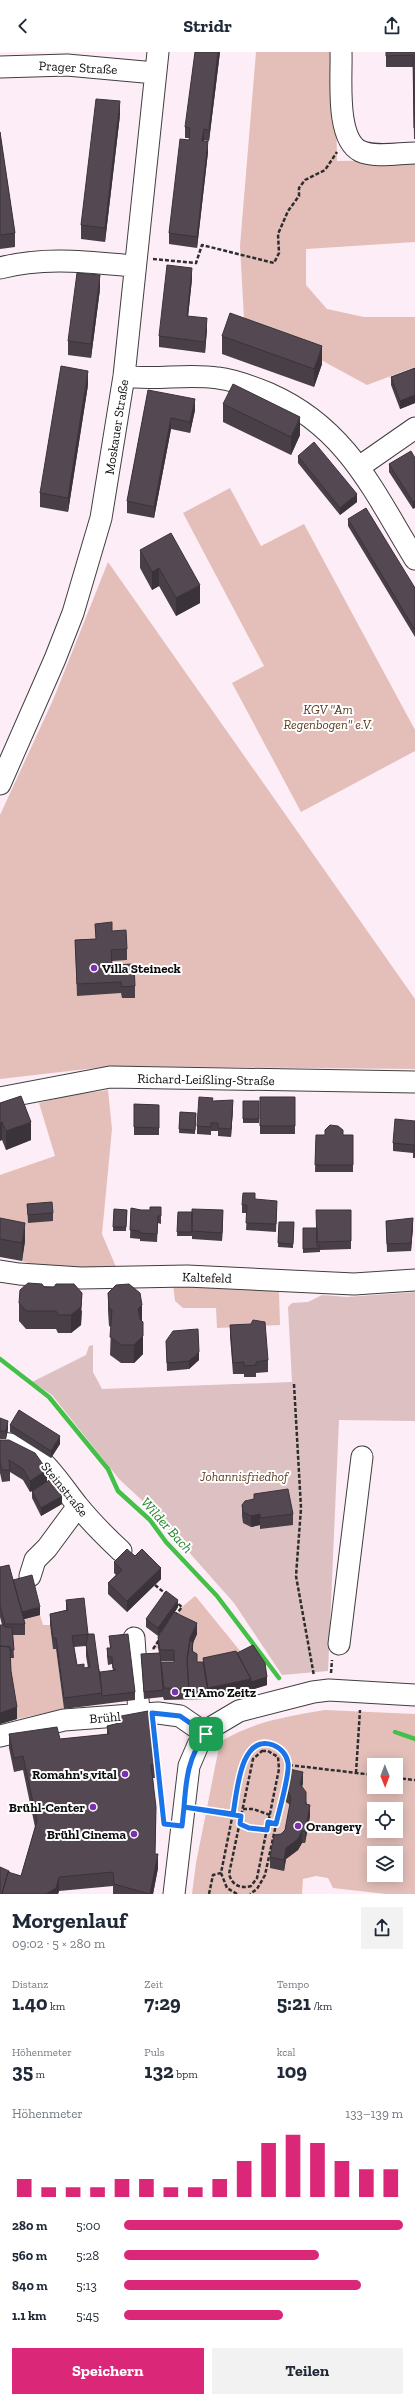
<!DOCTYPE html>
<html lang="de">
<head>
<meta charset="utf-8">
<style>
  body { margin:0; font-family:"Zilla Slab",serif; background:#f2f2f3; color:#1f2937; height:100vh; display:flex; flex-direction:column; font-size:15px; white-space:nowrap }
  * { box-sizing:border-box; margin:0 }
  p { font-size:13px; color:#747a83 }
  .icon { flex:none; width:22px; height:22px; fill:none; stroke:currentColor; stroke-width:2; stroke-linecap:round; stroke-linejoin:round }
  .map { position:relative; height:1842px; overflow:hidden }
  .side { display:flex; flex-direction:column; background:#fff; flex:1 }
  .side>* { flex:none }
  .needle { width:26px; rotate:179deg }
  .buttons { position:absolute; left:367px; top:1706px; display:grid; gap:8px }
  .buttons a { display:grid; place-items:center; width:36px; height:36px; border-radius:0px; background:#fff; box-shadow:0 2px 10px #0003; font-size:20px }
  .pin { position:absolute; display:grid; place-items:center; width:34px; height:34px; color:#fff; margin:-17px; border-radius:8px; box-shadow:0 2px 6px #0006 }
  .round { display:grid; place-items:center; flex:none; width:42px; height:42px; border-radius:0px; background:#f2f2f3 }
  .headline { display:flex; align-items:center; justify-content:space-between; height:68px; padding:0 12px }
  h1 { font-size:22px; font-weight:700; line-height:30px }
  .stats { display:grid; grid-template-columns:repeat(3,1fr); gap:6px; height:68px; padding:4px 12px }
  .stats div { display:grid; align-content:center }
  .stats b { font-size:20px; font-weight:700 }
  .stats small { font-size:11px; font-weight:400 }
  .stats p { font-size:11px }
  .chart { height:112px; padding:8px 12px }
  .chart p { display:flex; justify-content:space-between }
  .chart svg { width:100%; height:72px; margin-top:4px; stroke:#db2777; stroke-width:6 }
  .cta { display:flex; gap:8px; margin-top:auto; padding:8px 12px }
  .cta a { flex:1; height:46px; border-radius:0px; background:#db2777; color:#fff; font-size:16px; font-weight:700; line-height:46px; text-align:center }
  .cta a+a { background:#f2f2f3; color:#1f2937 }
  ul { padding:0 12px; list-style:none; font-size:13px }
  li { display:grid; grid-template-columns:64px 48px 1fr; align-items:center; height:30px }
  li i { height:10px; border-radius:5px; background:#db2777 }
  header { display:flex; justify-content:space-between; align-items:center; height:52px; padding:0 12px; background:#fff; font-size:18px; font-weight:700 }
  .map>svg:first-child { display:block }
  .green { fill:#e4bfba; fill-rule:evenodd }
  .cemetery { fill:#ddc0c1 }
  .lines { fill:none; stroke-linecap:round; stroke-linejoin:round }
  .stream { stroke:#44c048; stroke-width:4.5 }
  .minor-casing { stroke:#3f3f3f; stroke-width:23 }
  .path { stroke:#2e2e2e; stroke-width:2.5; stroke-dasharray:4 2; stroke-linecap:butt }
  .minor { stroke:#fff; stroke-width:21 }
  .wall { fill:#483f47; fill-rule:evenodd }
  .shaded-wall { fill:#3b333a }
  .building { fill:#544953; stroke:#3b333a; fill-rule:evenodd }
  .route-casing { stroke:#fff; stroke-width:8 }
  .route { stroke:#1a73e8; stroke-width:5 }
  .poi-dot { fill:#7b31af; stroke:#fff; stroke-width:1.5 }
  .labels { text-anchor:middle; stroke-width:4; stroke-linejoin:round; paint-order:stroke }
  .street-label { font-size:13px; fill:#0c0c0c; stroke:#fff }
  .park-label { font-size:13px; font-style:italic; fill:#5d3c23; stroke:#fff }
  .poi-label { font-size:13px; font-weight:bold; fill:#0c0c0c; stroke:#fff; text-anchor:start }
  .water-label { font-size:14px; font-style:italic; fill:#1f8527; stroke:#fff }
</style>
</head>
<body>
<header><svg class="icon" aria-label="back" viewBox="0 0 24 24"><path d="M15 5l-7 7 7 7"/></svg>Stridr<svg class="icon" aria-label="share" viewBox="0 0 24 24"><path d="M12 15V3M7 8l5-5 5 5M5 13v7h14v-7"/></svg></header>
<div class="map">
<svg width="415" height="1842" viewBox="0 0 415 1842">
  <rect width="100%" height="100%" fill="#fdedf6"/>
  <path class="green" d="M256 0H335L337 109 415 108V190L306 197V233L327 257 364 265H415V315L367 333 244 266 240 194Z
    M230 436 261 494 304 472 415 678V699L301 760 232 631 264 614 183 461Z
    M108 510 415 947V1017L113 1014 0 1027V763L53 648Z
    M108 1038 112 1077 102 1182 116 1215 115 1221 35 1213 22 1209 25 1189 24 1170 0 1171V1123L55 1104 39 1051 66 1044Z
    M173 1232 223 1233 279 1240 280 1273 217 1276 216 1256H183L175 1249Z
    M195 1544 197 1546 245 1605 197 1618 174 1571 158 1596 151 1599 182 1555Z
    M40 1563 43 1573H50L53 1597H56L64 1657 17 1667 11 1630 10 1606H14L12 1583 21 1568Z
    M325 1658 415 1662V1842H386L333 1836 328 1826 316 1824 303 1827 302 1842H192L196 1811 220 1690C252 1670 288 1664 325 1658ZM374 1713H396V1735H374ZM374 1757H396V1779H374ZM374 1801H396V1823H374Z"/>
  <path class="cemetery" d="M415 1240V1369L339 1368 328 1619 282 1623 234 1551 148 1454 119 1427 52 1343 32 1330 86 1303 89 1294 93 1293V1320L102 1337 292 1330 288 1255 292 1251 308 1250 322 1243 347 1245Z"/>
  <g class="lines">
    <path class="stream" d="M0 1307 49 1345 108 1417 118 1439 150 1468 166 1490 217 1544 279 1626
      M395 1680 415 1687"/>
    <defs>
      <path id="minor" d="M341 0C342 24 335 86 360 99 375 106 399 101 415 101
        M0 15 67 13 155 21
        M0 216C44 204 89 210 134 214
        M124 324C155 329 186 321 218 326 235 328 253 335 270 342 347 376 374 440 415 507
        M359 415 415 376
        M0 732 55 607 73 561 101 466 124 324 158 0
        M0 1046 110 1025 415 1030
        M0 1219 19 1222 81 1226 187 1224 354 1232 415 1228
        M0 1391C39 1392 56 1427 78 1454 91 1470 106 1485 121 1499
        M30 1524 35 1508 47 1496 78 1454
        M134 1586 139 1662
        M339 1592 362 1405
        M0 1684 64 1668 158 1661 180 1664 206 1682
        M174 1842 189 1714 198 1693 212 1675 239 1659 313 1640 329 1638 415 1643"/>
    </defs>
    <use href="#minor" class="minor-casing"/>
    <path class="path" d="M153 207 196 211 202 193 274 211 279 201 278 182 288 159 299 144V136L305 128 325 118 337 100
      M294 1332 301 1456 296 1524 314 1624
      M155 1533 167 1543
      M175 1564 182 1555 177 1551
      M153 1597 159 1588
      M331 1621 332 1608
      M153 1678 158 1707
      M262 1699H268L278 1705 279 1717 257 1826 251 1834C240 1837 232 1833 229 1822L253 1707Z
      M159 1712 164 1765
      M289 1713 374 1723
      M356 1721 360 1658
      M396 1726 415 1728
      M202 1756 241 1764
      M243 1757H253L270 1763
      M268 1770 276 1772
      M240 1772 249 1776 267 1778
      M209 1842 213 1823 221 1821
      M237 1842 227 1836 221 1821 243 1711C252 1684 282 1686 289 1713L265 1823 257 1837 250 1842"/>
    <use href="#minor" class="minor"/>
  </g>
  <path class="wall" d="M220 0 209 89 204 88V89L208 100 197 196 169 192V181L189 88V86H185V75Z
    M386 0H415V87H414L413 15H386Z
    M120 63 105 190 81 187V173Z
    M0 80 15 181V195L0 197Z
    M192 227 188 264 207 277 205 301 159 295V284Z
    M100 237 91 306 68 303V289Z
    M222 284 322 312 314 335 222 302Z
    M415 316V351L400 357 391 333V325Z
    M88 333 68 460 40 455V441Z
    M148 338 195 358 190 381 171 377 154 466 127 461V449Z
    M223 352 300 383 291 403 223 370Z
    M298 404 357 450 340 463 298 411Z
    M415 406 413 457 389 420V412Z
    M348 467 415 536V585L348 474Z
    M140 498 200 551 176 564 159 534 152 538 140 516Z
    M95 872 112 879 127 897V908L112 909V913L135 934V946H122L121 941 77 944 75 888 96 887Z
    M260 1045H295V1082H260Z
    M213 1049 233 1056 231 1085 218 1084V1079H211V1083L197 1082V1074Z
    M243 1049H259V1071H243Z
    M0 1051 31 1088 6 1098 2 1088Z
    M134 1052 159 1053V1083H134Z
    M180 1060 196 1061 195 1082 179 1081Z
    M415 1069V1106H413V1101L393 1099V1091Z
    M316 1083H353V1120H315Z
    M255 1148 277 1156 276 1180 246 1178 247 1161H242V1153Z
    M27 1152 53 1161V1169L28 1171Z
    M131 1156 161 1163V1172L158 1171 157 1190 140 1189V1187L130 1186Z
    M114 1157 127 1158 126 1179H113Z
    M351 1158V1197L320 1198V1200L303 1201V1176H317Z
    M178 1160 223 1166 222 1189 192 1187V1183V1184H177Z
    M0 1166 25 1189 22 1209 0 1205Z
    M386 1169 413 1174 411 1199 387 1200Z
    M279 1170H294L293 1196 278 1195Z
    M44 1235 82 1259 81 1273 71 1281H58L56 1277H26L19 1269V1251Z
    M108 1241 142 1269 143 1302 134 1311H121L110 1303 111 1275 109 1274 108 1259Z
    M230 1273 268 1308V1320L256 1321V1325H244V1322H233L230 1284Z
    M166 1289 199 1308 189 1317 167 1319Z
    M0 1366 8 1377 6 1387H0Z
    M10 1373 60 1392 51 1406 10 1380Z
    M0 1388 47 1429 62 1452 41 1464 32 1446V1439L30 1440 23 1428 10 1420V1429L2 1430 0 1421Z
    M254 1442 293 1462V1473L260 1477V1473L251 1475 243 1471 242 1464V1453L254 1447Z
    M135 1504 161 1527 127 1560 108 1542V1531L116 1523 114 1521V1510Z
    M0 1515 13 1528 40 1563 24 1567 25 1572V1583H13L14 1606H10L11 1619 17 1667 0 1672V1573H2L0 1565Z
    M66 1548 88 1582 100 1620 113 1619 112 1612 108 1613 107 1604V1596H110L109 1584 135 1640V1648L64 1657 56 1597H53L50 1573V1562L66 1558ZM86 1594V1604L88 1616H84L77 1613 74 1595Z
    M178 1555 175 1560 197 1582 193 1591V1600L197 1610H203V1606L237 1601 267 1633 251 1638 208 1647 164 1648 163 1645 144 1647 141 1602 159 1601 158 1596V1585L164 1575 158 1584 146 1575V1567ZM161 1609H174V1610L161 1613Z
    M121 1664 159 1712V1726H153L156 1769 155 1802 158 1816 153 1842H113V1834L59 1839 58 1842H0L9 1821 21 1824 35 1775 23 1718 14 1720 9 1696V1682L60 1687 107 1683V1674L121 1671Z
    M303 1731 302 1734 310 1764 305 1791H302L298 1798 286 1807 284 1819 270 1816V1805L281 1782 285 1778 290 1754 289 1752 284 1749V1738Z
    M380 1735H387V1740L380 1739Z"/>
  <path class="shaded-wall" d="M218 0H220L209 89V78Z
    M120 49V63L105 190V176Z
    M204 77V88L202 100V89Z
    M208 89V100L197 196V185Z
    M192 216V227L187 275V264Z
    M100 223V237L91 306V292Z
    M207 266V277L205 301V290Z
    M322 294V312L314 335V317Z
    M88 319V333L68 460V446Z
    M415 343V351L400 357V349Z
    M195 347V358L190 381V370Z
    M300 365V383L291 403V385Z
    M171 366V377L154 466V455Z
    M357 442V450L340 463V456Z
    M415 448V456L413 457V450Z
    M159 516V534L152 538V520Z
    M200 533V551L176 564V546Z
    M233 1048V1056L231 1085V1077Z
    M2 1070V1088L0 1089V1071Z
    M31 1070V1088L6 1098V1079Z
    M223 1158V1166L222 1189V1181Z
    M413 1166V1174L411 1199V1191Z
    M25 1171V1189L22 1209V1191Z
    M82 1241 81 1273 71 1281V1263Z
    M142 1253V1271L138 1275V1257Z
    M143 1284V1302L134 1311V1293Z
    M199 1300V1308L189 1317V1309Z
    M8 1369V1377L6 1387V1379Z
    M60 1384V1392L51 1406V1399Z
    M47 1418V1429L30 1440V1429Z
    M62 1444V1452L41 1464V1456Z
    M260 1462V1473L251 1475V1464Z
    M161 1516V1527L127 1560V1549Z
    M178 1548V1555L158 1584V1576Z
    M40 1555V1563L21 1568V1560Z
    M197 1571V1582L193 1591 192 1607 187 1616 190 1586Z
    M267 1625V1633L251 1638 208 1647V1636L251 1627Z
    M17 1655V1667L0 1672V1661Z
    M303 1720V1731L300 1743V1732Z
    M310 1753V1764L305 1791V1780Z
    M302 1779V1791L298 1798 286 1807 284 1819V1808L286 1796Z
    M158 1802V1816L153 1842H150Z
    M59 1825V1839L58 1842H46Z"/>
  <path class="building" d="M195 0H218L209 78 204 77 202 89H208L197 185 169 181 180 87 189 88 190 76 185 75Z
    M386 0H415V76H414L413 3 386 4Z
    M96 47 120 49 105 176 81 173Z
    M0 80 15 181 0 183Z
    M167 213 192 216 187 264 207 266 205 290 159 284Z
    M77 221 100 223 91 292 68 289Z
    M230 261 322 294 314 317 222 284Z
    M61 314 88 319 68 446 40 441Z
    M415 316V343L400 349 391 325Z
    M233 332 300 365 291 385 223 352Z
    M148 338 195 347 190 370 171 366 154 455 127 449Z
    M314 390 357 442 340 456 298 404Z
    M411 399 415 406V448L413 450 389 412Z
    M366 456 415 536V578L348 467Z
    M171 481 200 533 176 546 159 516 152 520 140 498Z
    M112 870V879L126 878 127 897 111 898 112 913 134 912 135 934 122 935 121 930 77 932 75 888 96 887 95 872Z
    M21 1044 31 1070 6 1079 2 1070 0 1071V1051Z
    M199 1045 213 1046 212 1049 233 1048 231 1077 218 1076V1071H211V1075L197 1074Z
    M260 1045H295V1074H260Z
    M243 1049H259V1067H243Z
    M134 1052 159 1053V1076L134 1075Z
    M180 1060 196 1061 195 1078 179 1077Z
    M395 1067 415 1069V1099H413L414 1093 393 1091Z
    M330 1073 338 1074 343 1078V1083H353V1113H315L316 1083H325V1078Z
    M243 1141H255V1147L277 1149 276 1172 246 1171 247 1153H242Z
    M52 1150 53 1161 28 1163 27 1152Z
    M150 1155H161V1164H158L157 1182 140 1181V1179L130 1178 131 1156 141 1158H150Z
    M114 1157 127 1158 126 1175H113Z
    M192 1157 223 1158 222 1181 192 1179Z
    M316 1158H351V1189L317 1190Z
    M178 1160H192V1180H177Z
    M0 1166 25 1171 22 1191 0 1187Z
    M413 1166 411 1191 387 1192 386 1169Z
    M279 1170H294L293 1192 278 1191Z
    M303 1176H317V1194H320V1196L303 1197Z
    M28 1231 42 1232 44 1235H54L56 1232H74L82 1241 81 1255 71 1263H58L56 1259H26L19 1251 20 1238Z
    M129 1232 140 1241 142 1253 138 1257 139 1261 140 1267 143 1270V1284L134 1293H121L110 1285 112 1258 109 1256 108 1241 116 1233Z
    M253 1268 265 1270 268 1308 256 1310V1313L244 1314V1310L233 1311 230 1273 251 1272Z
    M198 1277 199 1300 189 1309 167 1311 166 1289 173 1279Z
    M19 1358 60 1384 51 1399 10 1373Z
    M0 1366 8 1369 6 1379H0Z
    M0 1388H9L35 1401 47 1418 30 1429 23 1417 9 1408 10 1418H2L0 1410Z
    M51 1427 62 1444 41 1456 32 1439Z
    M288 1437 293 1462 260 1466V1462L251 1464 243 1460 242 1453 245 1449 254 1447V1442Z
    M127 1497 135 1504 142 1497 161 1516 127 1549 108 1531 122 1518 114 1510Z
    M9 1513 25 1572H5L0 1554V1515Z
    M32 1523 40 1555 22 1560 13 1528Z
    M166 1539 178 1548 158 1576 146 1567Z
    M84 1546 88 1582H94L102 1641 64 1646 56 1586H53L50 1562 68 1558 66 1548ZM88 1582 86 1593 90 1615 84 1616V1612L77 1613 72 1584Z
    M174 1560 197 1571 190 1586 187 1607 189 1637 164 1636 161 1610H174V1598H160L158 1585Z
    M0 1573H4L5 1575H12L14 1598H10V1595L0 1594Z
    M128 1582 135 1640 102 1644 100 1620 116 1618 113 1616 112 1605H108L107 1596H111L109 1584Z
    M190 1589 193 1590 192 1599 197 1602V1610H203L208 1640H189L187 1609Z
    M253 1593 265 1611 267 1625 251 1630V1627L237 1601Z
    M0 1594 10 1595 11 1619 17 1655 0 1661Z
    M236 1599 251 1627 208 1636 203 1606Z
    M160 1601 163 1638 144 1640 141 1602Z
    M148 1659 159 1712 151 1713 156 1755 155 1802H158L150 1842 114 1832 113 1820 59 1825 56 1836 46 1842H2L8 1820 21 1824 37 1769 23 1704 14 1706 9 1682 57 1675 60 1687 109 1682 107 1674 123 1670 121 1664Z
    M289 1717 303 1720 300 1732 306 1740V1752L310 1753 305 1780 302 1779 298 1787 286 1796 284 1808 270 1805 274 1783 281 1782 285 1778 291 1746 289 1741 284 1738Z
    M0 1815 9 1819V1820H8L2 1842H0Z"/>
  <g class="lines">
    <defs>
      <path id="route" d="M206 1682 180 1664 152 1661 164 1772 182 1774 184 1755 233 1762C237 1741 240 1681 273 1693 281 1696 287 1703 288 1711 290 1722 279 1759 276 1772L268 1770 267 1778 249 1776 240 1772 241 1764 184 1755C186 1728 188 1704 206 1682"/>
    </defs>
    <use href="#route" class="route-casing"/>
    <use href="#route" class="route"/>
  </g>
  <g class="poi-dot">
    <circle cx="94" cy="916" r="4"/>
    <circle cx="175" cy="1640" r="4"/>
    <circle cx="125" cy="1722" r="4"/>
    <circle cx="93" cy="1755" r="4"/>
    <circle cx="298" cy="1774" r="4"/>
    <circle cx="134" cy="1782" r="4"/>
  </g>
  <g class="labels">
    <g class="street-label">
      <text transform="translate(78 15) rotate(3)" y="5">Prager Straße</text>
      <text transform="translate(116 375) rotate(-81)" y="5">Moskauer Straße</text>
      <text transform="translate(206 1027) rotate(1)" y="5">Richard-Leißling-Straße</text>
      <text transform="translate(207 1225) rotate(2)" y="5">Kaltefeld</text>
      <text transform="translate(65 1437) rotate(51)" y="5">Steinstraße</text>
      <text transform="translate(105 1665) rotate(-5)" y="5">Brühl</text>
    </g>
    <g class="park-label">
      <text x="328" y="662">KGV "Am<tspan x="328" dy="15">Regenbogen" e.V.</tspan></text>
      <text x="244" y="1429">Johannisfriedhof</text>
    </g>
    <g class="poi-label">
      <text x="102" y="921">Villa Steineck</text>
      <text x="183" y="1645">Ti Amo Zeitz</text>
      <text x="117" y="1727" text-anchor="end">Romahn's vital</text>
      <text x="85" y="1760" text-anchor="end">Brühl-Center</text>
      <text x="306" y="1779">Orangery</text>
      <text x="126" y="1787" text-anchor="end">Brühl Cinema</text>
    </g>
    <g class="water-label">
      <text transform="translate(167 1473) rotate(48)" y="5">Wilder Bach</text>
    </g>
  </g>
</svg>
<div class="buttons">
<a><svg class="needle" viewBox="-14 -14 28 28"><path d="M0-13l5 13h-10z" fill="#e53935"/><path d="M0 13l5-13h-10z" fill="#747a83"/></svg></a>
<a><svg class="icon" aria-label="locate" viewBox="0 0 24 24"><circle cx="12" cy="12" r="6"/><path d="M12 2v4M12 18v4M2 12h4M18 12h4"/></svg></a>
<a><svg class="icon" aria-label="layers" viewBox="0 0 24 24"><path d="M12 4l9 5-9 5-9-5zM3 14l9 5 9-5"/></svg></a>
</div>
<div class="pin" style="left:206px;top:1682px;background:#1e9e55"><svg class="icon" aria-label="arrive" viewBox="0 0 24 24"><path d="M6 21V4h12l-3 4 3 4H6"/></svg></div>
</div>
<section class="side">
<div class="headline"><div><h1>Morgenlauf</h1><p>09:02 · 5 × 280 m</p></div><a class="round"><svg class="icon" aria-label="share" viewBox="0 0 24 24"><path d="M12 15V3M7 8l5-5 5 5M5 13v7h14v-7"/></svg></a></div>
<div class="stats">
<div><p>Distanz</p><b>1.40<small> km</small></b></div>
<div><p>Zeit</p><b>7:29</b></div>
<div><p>Tempo</p><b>5:21<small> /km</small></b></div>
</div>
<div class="stats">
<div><p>Höhenmeter</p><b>35<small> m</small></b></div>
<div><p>Puls</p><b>132<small> bpm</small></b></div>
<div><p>kcal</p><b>109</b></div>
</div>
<div class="chart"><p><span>Höhenmeter</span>133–139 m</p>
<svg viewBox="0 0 160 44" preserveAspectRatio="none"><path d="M5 44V33M15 44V38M25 44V38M35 44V38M45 44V33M55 44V33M65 44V38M75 44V38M85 44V33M95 44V22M105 44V11M115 44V6M125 44V11M135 44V22M145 44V27M155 44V27"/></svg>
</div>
<ul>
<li><b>280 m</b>5:00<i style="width:100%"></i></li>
<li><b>560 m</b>5:28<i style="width:70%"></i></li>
<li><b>840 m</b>5:13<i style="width:85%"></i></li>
<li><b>1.1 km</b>5:45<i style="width:57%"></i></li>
</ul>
<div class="cta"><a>Speichern</a><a>Teilen</a></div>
</section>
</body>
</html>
